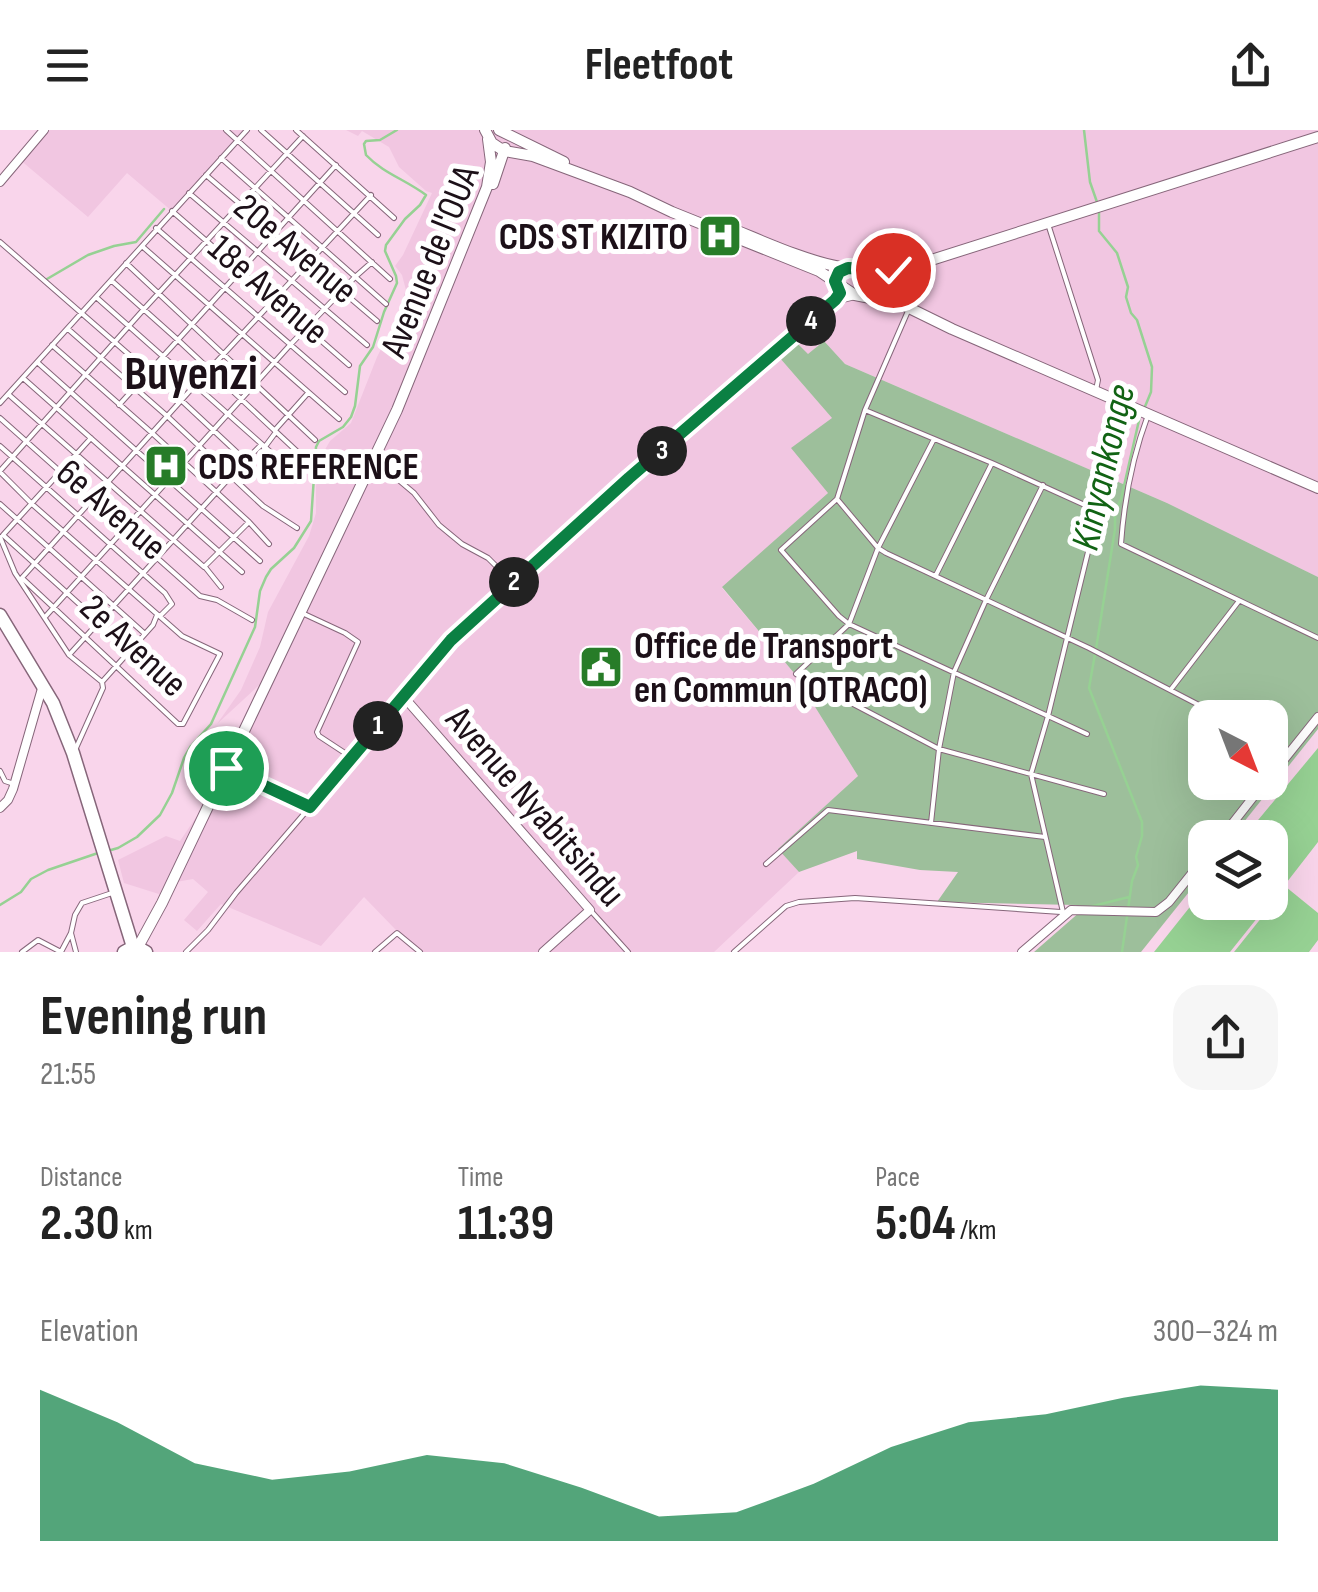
<!DOCTYPE html>
<html lang="en">
<head>
<meta charset="utf-8">
<style>
  body { margin:0; font-family:"Sofia Sans Condensed",sans-serif; background:#f6f6f6; color:#222; height:100vh; display:flex; flex-direction:column; font-size:38px; white-space:nowrap }
  * { box-sizing:border-box; margin:0 }
  p { font-size:32px; color:#767676 }
  .icon { flex:none; width:55px; height:55px; fill:none; stroke:currentColor; stroke-width:2; stroke-linecap:round; stroke-linejoin:round }
  .map { position:relative; height:822px; overflow:hidden }
  .side { display:flex; flex-direction:column; background:#fff; flex:1 }
  .side>* { flex:none }
  .needle { width:65px; rotate:138deg }
  .tools { position:absolute; left:1188px; top:570px; display:grid; gap:20px }
  .tools a { display:grid; place-items:center; width:100px; height:100px; border-radius:20px; background:#fff; box-shadow:0 10px 40px #0002; font-size:50px }
  .pin { position:absolute; display:grid; place-items:center; width:85px; height:85px; color:#fff; margin:-42px; border:5px solid #fff; border-radius:50%; box-shadow:0 2px 10px #0007 }
  .km { position:absolute; width:50px; height:50px; margin:-25px; border-radius:50%; background:#222; color:#fff; font-size:28px; line-height:50px; text-align:center }
  .round { display:grid; place-items:center; flex:none; width:105px; height:105px; border-radius:30px; background:#f6f6f6 }
  .headline { display:flex; align-items:center; justify-content:space-between; height:170px; padding:0 40px }
  h1 { font-size:55px; font-weight:700; line-height:75px }
  .stats { display:grid; grid-template-columns:repeat(3,1fr); gap:15px; height:170px; padding:10px 40px }
  .stats div { display:grid; align-content:center }
  .stats b { font-size:50px; font-weight:700 }
  .stats small { font-size:28px; font-weight:400 }
  .stats p { font-size:28px }
  .chart { height:280px; padding:20px 40px }
  .chart p { display:flex; justify-content:space-between }
  .chart svg { width:100%; height:180px; margin-top:10px; fill:#0b8043; opacity:.7 }
  header { display:flex; justify-content:space-between; align-items:center; height:130px; padding:0 40px; background:#fff; font-size:45px; font-weight:700 }
  .map>svg:first-child { display:block }
  .built { fill:#f1c6e1 }
  .green { fill:#9dbf9b; fill-rule:evenodd }
  .water { fill:#96d193 }
  .lines { fill:none; stroke-linecap:round; stroke-linejoin:round }
  .stream { stroke:#96d193; stroke-width:2.5 }
  .street-casing { stroke:#86667a; stroke-width:6 }
  .secondary-casing { stroke:#86667a; stroke-width:10 }
  .primary-casing { stroke:#86667a; stroke-width:12 }
  .highway-casing { stroke:#86667a; stroke-width:15 }
  .street { stroke:#fff; stroke-width:4 }
  .secondary { stroke:#fff; stroke-width:8 }
  .primary { stroke:#fff; stroke-width:10 }
  .highway { stroke:#fff; stroke-width:12 }
  .route-casing { stroke:#fff; stroke-width:20 }
  .route { stroke:#0b8043; stroke-width:12 }
  .labels { text-anchor:middle; stroke-width:10; stroke-linejoin:round; paint-order:stroke }
  .poi-label { font-size:38px; font-weight:bold; fill:#1c1018; stroke:#fff; text-anchor:start }
  .street-label { font-size:38px; fill:#1c1018; stroke:#fff }
  .water-label { font-size:40px; font-style:italic; fill:#116314; stroke:#fff }
  .district-label { font-size:48px; font-weight:bold; fill:#1c1018; stroke:#fff }
</style>
</head>
<body>
<header><svg class="icon" aria-label="menu" viewBox="0 0 24 24"><path d="M4 6h16M4 12h16M4 18h16"/></svg>Fleetfoot<svg class="icon" aria-label="share" viewBox="0 0 24 24"><path d="M12 15V3M7 8l5-5 5 5M5 13v7h14v-7"/></svg></header>
<div class="map">
<svg width="1318" height="822" viewBox="0 0 1318 822">
  <rect width="100%" height="100%" fill="#f9d5eb"/>
  <path class="built" d="M44 0H248L173 82 127 43 88 87 19 29Z
    M346 0H1318V447L1167 373 845 234 824 211 808 225 797 213 779 227 832 288 829 362 722 458 794 543 858 646 779 719 799 742 714 822H421L395 799 364 767 321 816 221 774 197 801 184 790 208 762 193 749 176 752 162 765 124 753 118 730 166 706 180 711 219 653 269 546 217 594 241 560 260 517 268 482 309 406 316 383V356L323 323 330 311 351 293 377 227 384 213 398 199 401 173 406 160 402 145 395 136 403 125 432 63 426 61 399 37 389 17 362 1 358 6Z"/>
  <path class="green" d="M824 211 845 234 1167 373 1318 447V599L1232 707 1205 708V742L1141 822H1034L1081 781 1076 775 937 772 958 742 920 740 857 729V721L799 742 778 719 858 646 794 543 722 457 828 363 791 318 832 288 779 227 796 212 808 224ZM1205 588H1270V652H1205Z"/>
  <path class="water" d="M1318 618V712L1287 752 1270 738V708L1244 707Z
    M1286 757 1318 783V810L1309 822H1234Z
    M1205 758V772H1270L1230 822H1154Z"/>
  <g class="lines">
    <path class="stream" d="M1084 0 1090 52 1098 75
      M1099 83V101L1117 123 1128 157 1126 167 1131 183 1137 190 1152 237 1151 262 1144 279
      M47 149 88 125 114 116 136 112 164 79
      M1096 519 1115 399V382L1121 369 1140 286
      M1095 524 1089 558 1142 692V706L1136 727 1138 735 1132 751 1122 822
      M111 720 118 718 137 707 160 685 172 663 184 628 191 616 211 594 255 497 260 461 266 447 271 439 294 418 311 391 316 317 319 311 343 297 351 287 355 276 360 236 373 217 384 182 397 153 396 146 385 121 386 115 405 89 420 75 426 65C406 50 383 43 366 25L364 14 366 11 380 10 397 0
      M0 775 21 762 31 749 48 740 98 723
      M1089 777 1129 767"/>
    <defs>
      <path id="street" d="M226 0 390 149
        M261 0 378 105
        M296 0 394 88
        M221 28 386 174
        M206 45 377 191
        M189 63 367 215
        M172 81 349 235
        M1049 97 1098 250 1096 260
        M156 98 345 262
        M0 112 181 270 243 328H248L261 315
        M143 117 339 289
        M126 133 315 310
        M112 151 178 210 303 327
        M96 167 301 349
        M908 181 865 280 837 369 781 420 839 486 849 494 1087 604
        M68 199 167 286 263 376 297 398
        M52 215 152 303 249 392 269 414
        M37 232 260 431
        M23 248 242 442
        M8 264 204 437 249 392
        M0 273 247 0
        M119 275 336 35
        M865 280 992 333 1098 381 1048 586 1031 644 1063 782
        M1148 285C1133 325 1124 372 1121 414L1318 508
        M0 288 200 466 217 470 252 490
        M275 300 308 263
        M934 309 878 418 849 494 796 544 939 619 1104 664
        M0 316 165 463 172 474 160 486
        M264 318 276 302
        M376 331 414 363 439 395 462 414 488 428 513 453
        M0 341 144 179 303 6
        M0 342 32 374 182 506 220 524 183 594H178L22 448
        M837 369 878 418 886 423 1089 518 1224 588
        M0 374 145 504
        M3 405 130 520
        M3 405 91 308
        M0 407 15 443 69 525 102 552
        M205 437 221 457
        M936 445 992 333
        M20 450 195 255 371 65
        M302 483 345 503 358 512 317 602 319 606 351 627
        M45 487 290 215 355 147 372 132
        M69 525 231 346
        M1172 558 1239 471
        M1270 612 1290 622
        M76 618 103 558 102 552 153 495 157 485
        M0 641 5 651 14 654
        M931 693 939 619 954 542 986 470 1043 355
        M766 734 828 680 1045 707
        M591 781 628 822
        M71 803 76 822
        M22 822 38 810 61 822
        M61 822 71 803 75 785 82 773 112 763
        M186 822 208 800 236 763 310 677
        M375 822 397 803 420 822
        M734 822 786 776 799 772 855 768 1061 782"/>
      <path id="secondary" d="M0 52 44 0
        M403 566 590 780 543 822
        M226 638 310 677 451 511 629 349 835 170 855 165
        M1270 647 1318 587
        M0 678 8 670 13 659 43 555
        M1221 708 1265 652
        M1022 822 1071 780 1156 782 1169 772 1205 727"/>
      <path id="primary" d="M485 0 492 13 504 21 533 26 630 62 672 82 819 141 855 165 901 174 952 199 1318 358
        M499 0 564 32
        M493 54 505 18
        M720 94C759 109 799 129 840 137 859 141 878 135 890 153
        M875 140 903 139 1318 7
        M890 156 896 166 906 173
        M138 817 162 773 397 280 487 57 491 32 488 9"/>
      <path id="highway" d="M0 485 53 573 73 623 133 817
        M124 822 135 816 146 822"/>
    </defs>
    <use href="#street" class="street-casing"/>
    <use href="#secondary" class="secondary-casing"/>
    <use href="#primary" class="primary-casing"/>
    <use href="#highway" class="highway-casing"/>
    <use href="#street" class="street"/>
    <use href="#secondary" class="secondary"/>
    <use href="#primary" class="primary"/>
    <use href="#highway" class="highway"/>
  </g>
  <g class="lines">
    <defs>
      <path id="route" d="M226 638 310 677 451 510 629 348 835 170 840 163 835 151 839 142 848 138 893 140"/>
    </defs>
    <use href="#route" class="route-casing"/>
    <use href="#route" class="route"/>
  </g>
  <defs>
    <symbol id="hospital-square" viewBox="-11 -11 22 22"><rect x="-9" y="-9" width="18" height="18" rx="4" fill="#277c28" stroke="#fff"/><path d="M-5-5h3v3.5h4V-5h3V5h-3V1.5h-4V5h-3Z" fill="#fff"/></symbol>
    <symbol id="civic-square" viewBox="-11 -11 22 22"><rect x="-9" y="-9" width="18" height="18" rx="4" fill="#277c28" stroke="#fff"/><path d="M-.6-6.5H3V-4.5H.6V-3L4-1V1h2V6H-6V1h2V-1L-.6-3ZM-1.2 2.5V6h2.4V2.5Z" fill="#fff"/></symbol>
  </defs>
  <g fill-rule="evenodd">
    <use href="#hospital-square" x="695" y="81" width="50" height="50"/>
    <use href="#hospital-square" x="141" y="311" width="50" height="50"/>
    <use href="#civic-square" x="576" y="512" width="50" height="50"/>
  </g>
  <g class="labels">
    <g class="poi-label">
      <text x="688" y="119" text-anchor="end">CDS ST KIZITO</text>
      <text x="198" y="349">CDS REFERENCE</text>
      <text x="634" y="528">Office de Transport<tspan x="634" dy="44">en Commun (OTRACO)</tspan></text>
    </g>
    <g class="street-label">
      <text transform="translate(296 118) rotate(40)" y="13">20e Avenue</text>
      <text transform="translate(429 131) rotate(-68)" y="13">Avenue de l'OUA</text>
      <text transform="translate(269 159) rotate(41)" y="13">18e Avenue</text>
      <text transform="translate(112 379) rotate(41)" y="13">6e Avenue</text>
      <text transform="translate(134 515) rotate(43)" y="13">2e Avenue</text>
      <text transform="translate(536 676) rotate(49)" y="13">Avenue Nyabitsindu</text>
    </g>
    <g class="water-label">
      <text transform="translate(1102 337) rotate(-77)" y="14">Kinyankonge</text>
    </g>
    <g class="district-label">
      <text x="191" y="259">Buyenzi</text>
    </g>
  </g>
</svg>
<div class="tools">
<a><svg class="needle" viewBox="-14 -14 28 28"><path d="M0-13l5 13h-10z" fill="#e53935"/><path d="M0 13l5-13h-10z" fill="#767676"/></svg></a>
<a><svg class="icon" aria-label="layers" viewBox="0 0 24 24"><path d="M12 4l9 5-9 5-9-5zM3 14l9 5 9-5"/></svg></a>
</div>
<div class="pin" style="left:226px;top:638px;background:#1e9e55"><svg class="icon" aria-label="arrive" viewBox="0 0 24 24"><path d="M6 21V4h12l-3 4 3 4H6"/></svg></div>
<div class="pin" style="left:893px;top:140px;background:#d93025"><svg class="icon" aria-label="check" viewBox="0 0 24 24"><path d="M5 12l5 5 9-10"/></svg></div>
<b class="km" style="left:378px;top:596px">1</b>
<b class="km" style="left:514px;top:452px">2</b>
<b class="km" style="left:662px;top:321px">3</b>
<b class="km" style="left:811px;top:191px">4</b>
</div>
<section class="side">
<div class="headline"><div><h1>Evening run</h1><p>21:55</p></div><a class="round"><svg class="icon" aria-label="share" viewBox="0 0 24 24"><path d="M12 15V3M7 8l5-5 5 5M5 13v7h14v-7"/></svg></a></div>
<div class="stats">
<div><p>Distance</p><b>2.30<small> km</small></b></div>
<div><p>Time</p><b>11:39</b></div>
<div><p>Pace</p><b>5:04<small> /km</small></b></div>
</div>
<div class="chart"><p><span>Elevation</span>300–324 m</p>
<svg viewBox="0 0 160 44" preserveAspectRatio="none"><path d="M0 44V7L10 15L20 25L30 29L40 27L50 23L60 25L70 31L80 38L90 37L100 30L110 21L120 15L130 13L140 9L150 6L160 7V44z"/></svg>
</div>
</section>
</body>
</html>
